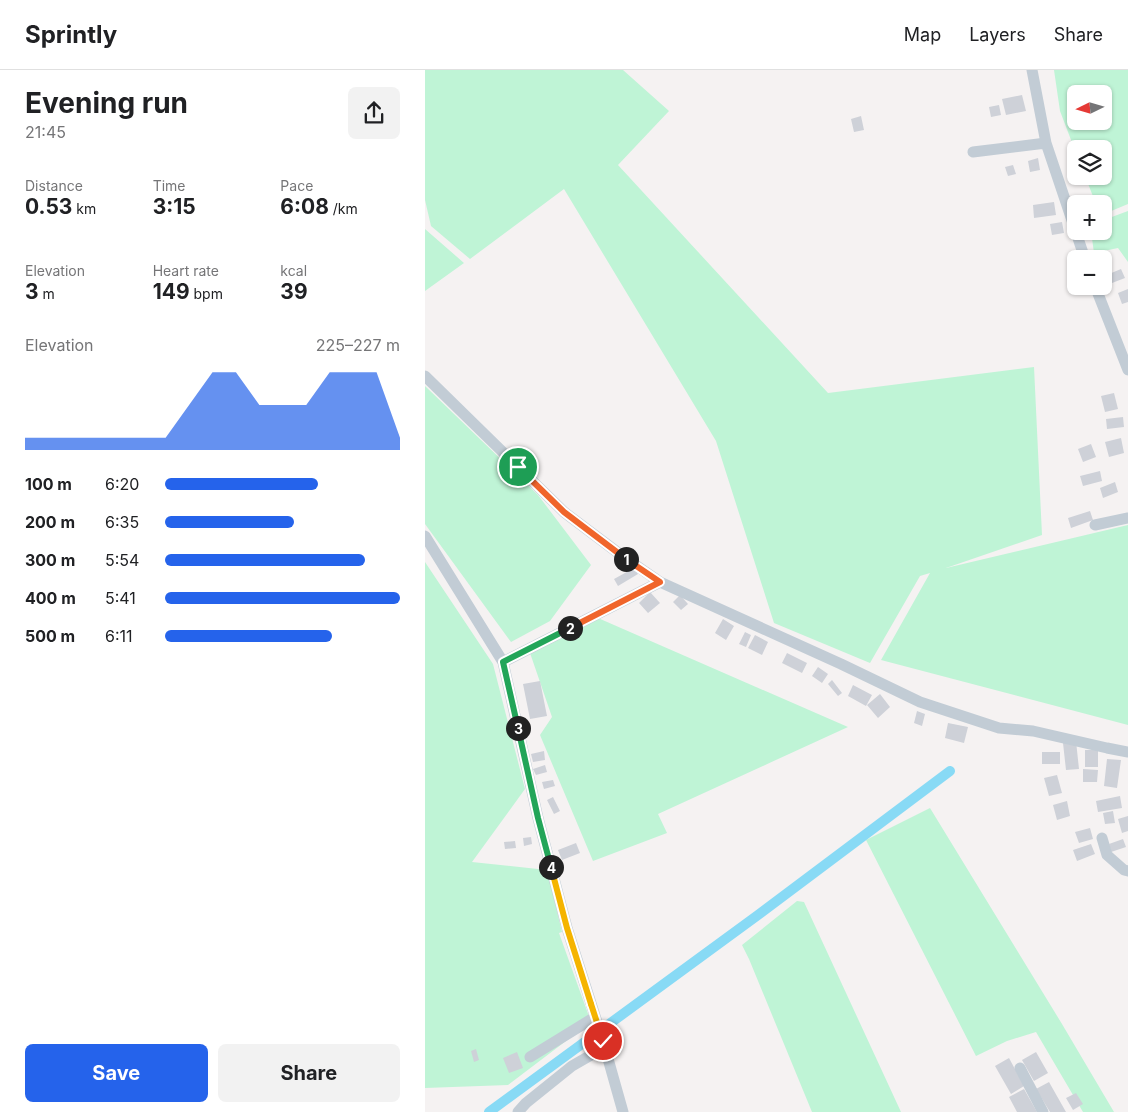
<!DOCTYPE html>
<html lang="en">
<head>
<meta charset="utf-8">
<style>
  body { margin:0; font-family:Inter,sans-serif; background:#f2f2f2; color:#202124; height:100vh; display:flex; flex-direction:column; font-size:19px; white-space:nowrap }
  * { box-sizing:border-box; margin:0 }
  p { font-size:16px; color:#757577 }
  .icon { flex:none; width:28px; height:28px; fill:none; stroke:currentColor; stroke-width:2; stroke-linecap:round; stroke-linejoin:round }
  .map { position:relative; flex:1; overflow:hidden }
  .drawer { display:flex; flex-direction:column; background:#fff; width:425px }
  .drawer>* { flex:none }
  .needle { width:32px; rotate:265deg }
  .fabs { position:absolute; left:642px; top:15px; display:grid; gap:10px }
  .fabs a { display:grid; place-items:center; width:45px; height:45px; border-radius:8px; background:#fff; box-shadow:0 1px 4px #0004; font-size:25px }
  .pin { position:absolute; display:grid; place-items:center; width:42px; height:42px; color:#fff; margin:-21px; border:2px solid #fff; border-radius:50%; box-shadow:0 1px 5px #0007 }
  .km { position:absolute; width:25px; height:25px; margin:-12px; border-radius:50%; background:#222; color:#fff; font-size:14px; line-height:25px; text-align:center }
  .round { display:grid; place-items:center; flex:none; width:52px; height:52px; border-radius:8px; background:#f2f2f2 }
  .overview { display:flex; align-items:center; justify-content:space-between; height:85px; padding:0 25px }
  h1 { font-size:28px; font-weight:700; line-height:38px }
  .figures { display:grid; grid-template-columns:repeat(3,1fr); gap:8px; height:85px; padding:5px 25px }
  .figures div { display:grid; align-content:center }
  .figures b { font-size:21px; font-weight:700 }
  .figures small { font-size:14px; font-weight:400 }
  .figures p { font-size:14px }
  .chart { height:140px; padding:10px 25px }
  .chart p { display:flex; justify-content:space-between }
  .chart svg { width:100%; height:90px; margin-top:5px; fill:#2563eb; opacity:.7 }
  .primary-button { display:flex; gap:10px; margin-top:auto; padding:10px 25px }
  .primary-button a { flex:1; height:58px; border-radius:8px; background:#2563eb; color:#fff; font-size:20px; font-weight:700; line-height:58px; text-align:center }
  .primary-button a+a { background:#f2f2f2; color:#202124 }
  ul { padding:0 25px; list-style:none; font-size:16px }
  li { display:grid; grid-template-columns:80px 60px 1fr; align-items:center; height:38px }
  li i { height:12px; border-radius:6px; background:#2563eb }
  header { display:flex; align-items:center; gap:30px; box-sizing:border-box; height:70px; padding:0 25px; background:#fff; border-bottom:1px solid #e0e0e0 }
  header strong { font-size:24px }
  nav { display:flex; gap:28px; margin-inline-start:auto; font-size:18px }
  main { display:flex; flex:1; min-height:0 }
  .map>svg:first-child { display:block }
  .green { fill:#bff4d6; fill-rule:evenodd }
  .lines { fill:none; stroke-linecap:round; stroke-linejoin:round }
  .canal { stroke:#88daf5; stroke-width:10 }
  .building { fill:#ced1d8 }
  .minor { stroke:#c2ccd5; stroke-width:11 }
  .split-1-casing { stroke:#fff; stroke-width:10 }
  .split-2-casing { stroke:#fff; stroke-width:10 }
  .split-3-casing { stroke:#fff; stroke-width:10 }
  .split-4-casing { stroke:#fff; stroke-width:10 }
  .split-5-casing { stroke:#fff; stroke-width:10 }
  .split-6-casing { stroke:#fff; stroke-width:10 }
  .split-1 { stroke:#f0652b; stroke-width:6 }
  .split-2 { stroke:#f0652b; stroke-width:6 }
  .split-3 { stroke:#22a559; stroke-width:6 }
  .split-4 { stroke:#22a559; stroke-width:6 }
  .split-5 { stroke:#f5b400; stroke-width:6 }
  .split-6 { stroke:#f5b400; stroke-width:6 }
</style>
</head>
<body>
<header>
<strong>Sprintly</strong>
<nav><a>Map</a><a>Layers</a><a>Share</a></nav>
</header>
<main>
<section class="drawer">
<div class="overview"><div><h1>Evening run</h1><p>21:45</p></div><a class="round"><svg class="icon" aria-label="share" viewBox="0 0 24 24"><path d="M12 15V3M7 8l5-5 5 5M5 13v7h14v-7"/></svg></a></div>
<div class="figures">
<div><p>Distance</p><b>0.53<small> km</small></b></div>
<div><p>Time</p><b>3:15</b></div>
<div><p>Pace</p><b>6:08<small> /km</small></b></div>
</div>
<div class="figures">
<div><p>Elevation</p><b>3<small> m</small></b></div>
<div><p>Heart rate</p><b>149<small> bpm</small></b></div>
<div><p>kcal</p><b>39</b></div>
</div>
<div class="chart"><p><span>Elevation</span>225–227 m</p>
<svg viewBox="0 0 160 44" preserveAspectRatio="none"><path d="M0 44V38L10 38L20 38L30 38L40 38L50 38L60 38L70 22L80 6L90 6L100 22L110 22L120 22L130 6L140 6L150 6L160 38V44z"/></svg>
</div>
<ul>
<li><b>100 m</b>6:20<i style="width:65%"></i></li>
<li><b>200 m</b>6:35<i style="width:55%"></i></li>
<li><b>300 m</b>5:54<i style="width:85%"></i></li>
<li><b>400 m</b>5:41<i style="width:100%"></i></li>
<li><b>500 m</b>6:11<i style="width:71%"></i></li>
</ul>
<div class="primary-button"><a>Save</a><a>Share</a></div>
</section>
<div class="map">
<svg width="703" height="1042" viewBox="0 0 703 1042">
  <rect width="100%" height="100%" fill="#f5f2f2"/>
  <path class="green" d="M0 0H198L244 41 193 95 403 323 609 297 617 465 521 498 703 455V655L456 590 505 503 495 506 445 593 349 553 291 371 139 119 45 189 6 156 0 130Z
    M629 0H703V134L679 144V134H671L660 106H679V79H651V83L635 41ZM651 24H679V51H651Z
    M703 141V192L693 178 669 183 666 161H679V146L684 148Z
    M0 159 39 193 0 221Z
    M0 316 113 425 166 495 125 551 86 572 0 454Z
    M0 492 68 594 100 719 47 792 122 800 137 862 134 863 166 952 83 1015 0 1018Z
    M173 548 423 657 233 744 242 763 168 791 115 665 127 647 104 580Z
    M505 738 637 954 689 1042H658L611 962 582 971 551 986 441 770Z
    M372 831 379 832 476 1042H387L324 889 317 875Z"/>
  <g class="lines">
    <path class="canal" d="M64 1042 333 845 525 701"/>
  </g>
  <path class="building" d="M597 25 601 41 581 45 577 29Z
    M574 35 576 45 566 47 564 37Z
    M436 46 439 60 429 62 426 49Z
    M613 88 615 100 605 102 603 91Z
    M588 95 591 104 583 106 580 97Z
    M629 132 631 145 609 148 608 135Z
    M637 152 639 163 627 165 625 154Z
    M696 199 700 208 687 213 684 204Z
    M703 219V232L697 234 693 223Z
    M689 323 693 339 680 342 676 326Z
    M698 347 699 357 682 359 681 349Z
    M696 368 699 383 684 387 680 372Z
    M666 374 671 387 658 392 653 379Z
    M675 401 677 411 658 416 655 406Z
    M690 412 693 422 678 428 675 418Z
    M665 441 668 450 646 458 643 448Z
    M209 498 213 504 193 516 189 509Z
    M225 522 235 533 223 543 214 533Z
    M255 525 263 534 256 540 248 532Z
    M298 549 309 556 301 570 290 563Z
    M320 562 326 565 321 577 314 574Z
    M330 565 343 572 337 585 323 578Z
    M362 583 382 593 377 603 357 593Z
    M393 597 403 604 397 613 387 606Z
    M407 610 417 623 413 626 403 614Z
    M115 611 122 646 105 649 98 614Z
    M428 615 447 625 441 636 423 626Z
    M455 624 465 637 453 648 442 635Z
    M492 641 500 644 497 656 489 653Z
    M523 653 543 657 539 673 520 668Z
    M651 671 654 699 641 700 638 673Z
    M660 680H673V697H660Z
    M119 681 120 690 108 692 106 684Z
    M617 682H635V694H617Z
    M682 689 696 690 692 718 679 716Z
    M120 695 122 702 111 705 108 699Z
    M658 699 673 700 672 712H658Z
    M632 705 637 723 624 726 619 708Z
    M128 710 130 716 119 719 117 712Z
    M695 726 697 738 673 742 671 731Z
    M128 727 135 741 129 744 122 730Z
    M642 731 645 746 632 750 628 735Z
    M688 741 690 753 680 754 678 743Z
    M703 746V761L697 763 693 749Z
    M665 758 668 769 654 773 650 762Z
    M106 767 107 774 99 776 98 768Z
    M698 769 701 777 686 782 684 774Z
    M90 771 91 778 80 779 79 772Z
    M151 773 155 783 137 790 133 780Z
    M666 774 670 784 652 791 648 780Z
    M51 979 54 990 49 992 46 981Z
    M92 982 98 998 84 1003 78 988Z
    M611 982 623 1003 609 1011 597 990Z
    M584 988 599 1016 586 1024 570 996Z
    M624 1012 641 1042H625L611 1019Z
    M599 1019 612 1042H592L584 1027Z
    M651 1023 658 1034 648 1040 641 1028Z"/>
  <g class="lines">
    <path class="minor" d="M607 0 621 73 660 189
      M548 82 621 73
      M670 216 703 300
      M0 306 139 442 196 485 235 512 416 594 495 632 574 658 608 661 682 678 703 682
      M670 455 703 448
      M0 466 78 592 113 748 142 858 178 971 198 1042
      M78 592 235 512
      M677 768 682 785 699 800 703 801
      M105 987 170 947
      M595 998 618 1042
      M93 1042 101 1033 147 996 180 977"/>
  </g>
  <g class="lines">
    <defs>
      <path id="split-1" d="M93 397 139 442 201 489"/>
      <path id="split-2" d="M145 558 235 512 201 489"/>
      <path id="split-3" d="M93 658 78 592 145 558"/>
      <path id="split-4" d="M93 658 113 748 126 797"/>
      <path id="split-5" d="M126 797 142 858 166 934"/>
      <path id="split-6" d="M166 934 178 971"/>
    </defs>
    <use href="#split-1" class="split-1-casing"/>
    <use href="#split-2" class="split-2-casing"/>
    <use href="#split-3" class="split-3-casing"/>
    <use href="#split-4" class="split-4-casing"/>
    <use href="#split-5" class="split-5-casing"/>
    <use href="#split-6" class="split-6-casing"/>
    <use href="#split-1" class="split-1"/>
    <use href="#split-2" class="split-2"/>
    <use href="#split-3" class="split-3"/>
    <use href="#split-4" class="split-4"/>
    <use href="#split-5" class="split-5"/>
    <use href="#split-6" class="split-6"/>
  </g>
</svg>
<div class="fabs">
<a><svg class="needle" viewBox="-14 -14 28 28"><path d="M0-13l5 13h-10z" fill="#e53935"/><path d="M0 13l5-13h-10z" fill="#757577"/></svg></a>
<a><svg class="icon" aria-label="layers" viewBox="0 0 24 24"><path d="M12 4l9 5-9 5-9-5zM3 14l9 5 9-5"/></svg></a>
<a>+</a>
<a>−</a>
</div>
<div class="pin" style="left:93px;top:397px;background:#1e9e55"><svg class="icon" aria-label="arrive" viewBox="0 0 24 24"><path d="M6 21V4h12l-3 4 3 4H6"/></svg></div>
<div class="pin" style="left:178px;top:971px;background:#d93025"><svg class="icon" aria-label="check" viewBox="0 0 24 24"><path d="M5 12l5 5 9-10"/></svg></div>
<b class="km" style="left:201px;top:489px">1</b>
<b class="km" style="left:145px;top:558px">2</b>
<b class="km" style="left:93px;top:658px">3</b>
<b class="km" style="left:126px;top:797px">4</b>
</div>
</main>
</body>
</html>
